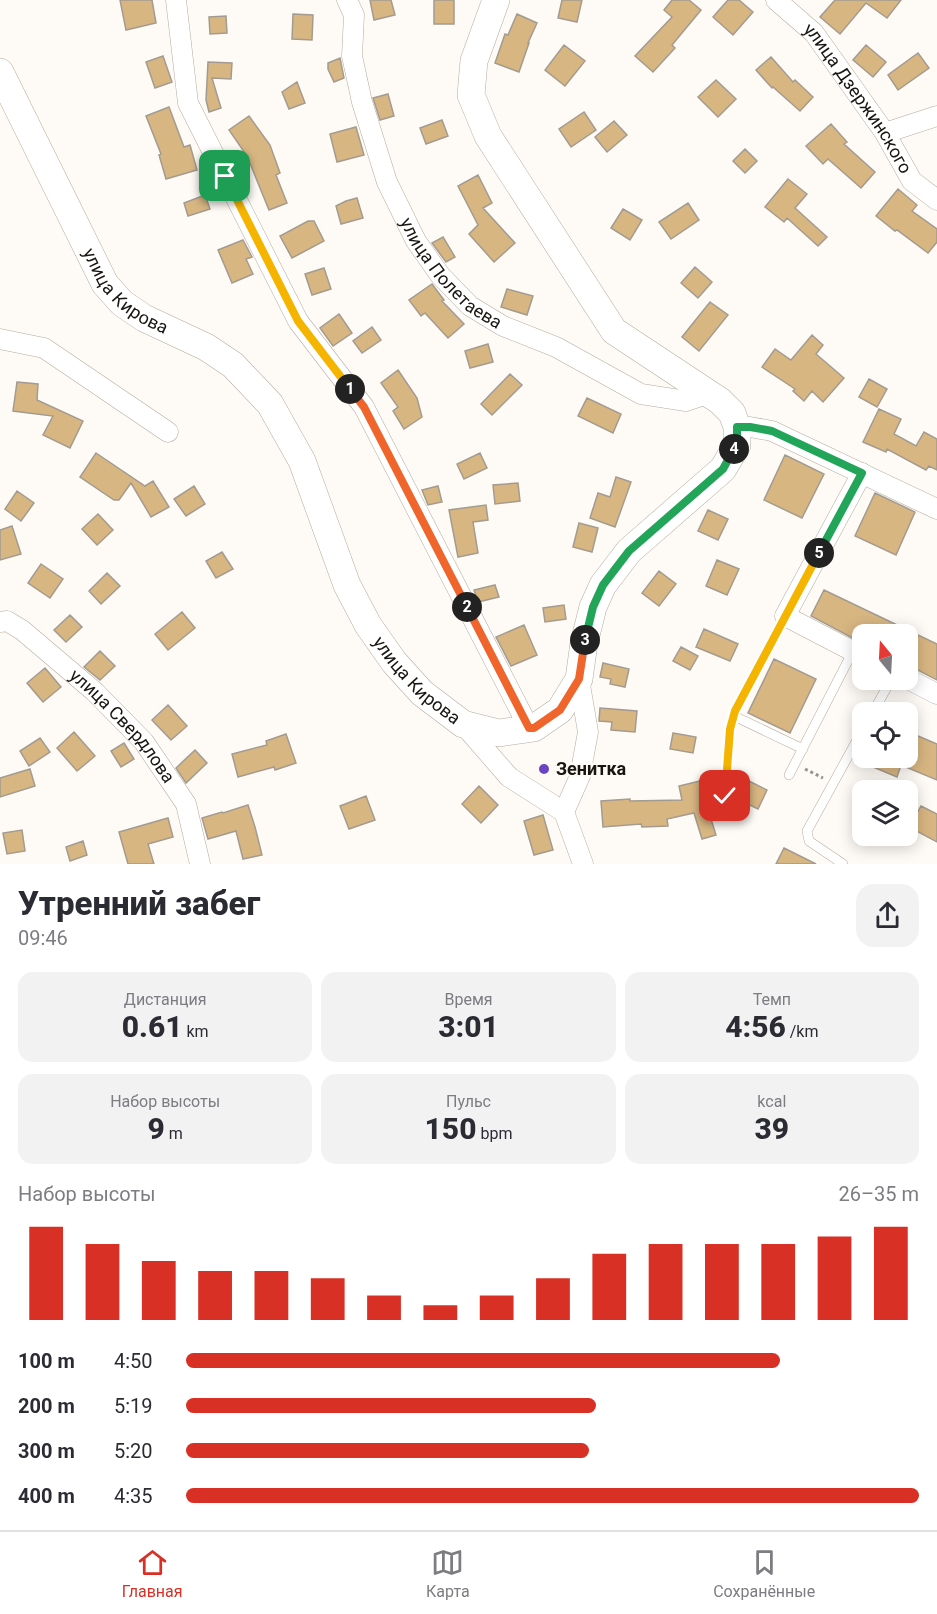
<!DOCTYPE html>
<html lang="ru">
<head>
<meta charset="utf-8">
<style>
  body { margin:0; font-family:Roboto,sans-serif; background:#f2f2f3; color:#2b2b33; height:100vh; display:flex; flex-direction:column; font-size:22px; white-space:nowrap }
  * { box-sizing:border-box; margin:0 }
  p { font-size:20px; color:#7c7c81 }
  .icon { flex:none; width:33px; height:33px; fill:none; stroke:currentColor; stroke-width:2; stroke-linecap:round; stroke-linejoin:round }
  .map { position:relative; height:864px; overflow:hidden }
  .sheet { display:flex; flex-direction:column; background:#fff; flex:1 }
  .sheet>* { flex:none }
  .needle { width:39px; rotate:342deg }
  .fabs { position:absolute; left:852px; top:624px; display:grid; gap:12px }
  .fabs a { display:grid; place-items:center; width:66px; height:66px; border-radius:12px; background:#fff; box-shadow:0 3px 15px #0003; font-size:30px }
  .pin { position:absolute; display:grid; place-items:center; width:51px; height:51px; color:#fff; margin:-26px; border-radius:12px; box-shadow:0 3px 9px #0006 }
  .km { position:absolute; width:30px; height:30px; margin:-15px; border-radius:50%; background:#222; color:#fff; font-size:16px; line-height:30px; text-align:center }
  .round { display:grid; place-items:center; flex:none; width:63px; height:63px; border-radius:18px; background:#f2f2f3 }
  .overview { display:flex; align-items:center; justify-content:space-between; height:102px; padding:0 18px }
  h1 { font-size:33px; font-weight:800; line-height:45px }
  .figures { display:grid; grid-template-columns:repeat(3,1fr); gap:9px; height:102px; padding:6px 18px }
  .figures div { display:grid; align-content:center; border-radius:15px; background:#f2f2f3; text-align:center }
  .figures b { font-size:30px; font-weight:800 }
  .figures small { font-size:16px; font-weight:400 }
  .figures p { font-size:16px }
  .chart { height:168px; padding:12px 18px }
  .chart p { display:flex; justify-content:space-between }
  .chart svg { width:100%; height:108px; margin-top:6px; stroke:#d93025; stroke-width:6 }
  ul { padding:0 18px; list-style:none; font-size:20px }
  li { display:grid; grid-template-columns:96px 72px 1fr; align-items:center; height:45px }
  li i { height:15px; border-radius:8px; background:#d93025 }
  .tabs { display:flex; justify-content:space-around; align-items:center; height:84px; border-top:2px solid #e1e1e2; background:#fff; font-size:16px; color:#7c7c81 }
  .tabs a { display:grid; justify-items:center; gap:3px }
  .tabs .active { color:#d93025 }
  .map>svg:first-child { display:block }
  .building { fill:#d8b682; stroke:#a39b90; stroke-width:1.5 }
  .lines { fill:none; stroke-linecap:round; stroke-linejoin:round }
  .service-casing { stroke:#b4ab9f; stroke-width:10 }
  .minor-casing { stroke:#b4ab9f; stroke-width:21 }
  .secondary-casing { stroke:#b4ab9f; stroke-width:28 }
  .path { stroke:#96938e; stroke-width:3; stroke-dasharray:3 3; stroke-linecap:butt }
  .service { stroke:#fff; stroke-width:9 }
  .minor { stroke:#fff; stroke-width:20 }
  .secondary { stroke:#fff; stroke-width:27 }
  .split-1-casing { stroke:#fff; stroke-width:12 }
  .split-2-casing { stroke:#fff; stroke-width:12 }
  .split-3-casing { stroke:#fff; stroke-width:12 }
  .split-4-casing { stroke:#fff; stroke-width:12 }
  .split-5-casing { stroke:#fff; stroke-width:12 }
  .split-6-casing { stroke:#fff; stroke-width:12 }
  .split-1 { stroke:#f5b400; stroke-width:8 }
  .split-2 { stroke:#f0652b; stroke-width:8 }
  .split-3 { stroke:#f0652b; stroke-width:8 }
  .split-4 { stroke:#22a559; stroke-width:8 }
  .split-5 { stroke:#22a559; stroke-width:8 }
  .split-6 { stroke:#f5b400; stroke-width:8 }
  .poi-dot { fill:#6946bf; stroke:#fefbf6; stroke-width:2 }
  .labels { text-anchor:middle; stroke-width:4.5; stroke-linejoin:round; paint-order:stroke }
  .street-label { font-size:18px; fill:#191611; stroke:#fefbf6 }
  .poi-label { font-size:18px; font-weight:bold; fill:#191611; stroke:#fefbf6; text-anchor:start }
</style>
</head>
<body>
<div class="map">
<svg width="937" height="864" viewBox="0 0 937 864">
  <rect width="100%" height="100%" fill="#fefbf6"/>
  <path class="building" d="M120 0H152L156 23 126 30Z
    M370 0H391L395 15 374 20Z
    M434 0H454V24H434Z
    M562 0H582L577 22 558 18Z
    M672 0H689L701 10 672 45 675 48 653 72 635 56 672 17 664 10Z
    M728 0H739L753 12 733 35 713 17Z
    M835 0H901L887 18 866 3 840 34 820 17Z
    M293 14 313 15 312 40 292 39Z
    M517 14 537 23 528 43H529L519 72 495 63 505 34 508 35Z
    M226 16 227 33 210 34 209 17Z
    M564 45 585 61 565 86 545 70Z
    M866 45 886 62 873 77 853 60Z
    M918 53 929 68 898 90 888 75Z
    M163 56 172 82 155 88 146 62Z
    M771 57 793 82 795 80 813 97 800 111 773 87 772 88 756 70Z
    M340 58 344 78 334 82 328 69V63Z
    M208 62 232 63 231 79 212 78 221 108 209 112 206 100Z
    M716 80 736 99 718 117 698 97Z
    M297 82 305 103 289 109 282 92Z
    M388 94 394 116 380 120 373 98Z
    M169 107 184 147 190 145 197 170 166 179 159 155 161 154 146 116Z
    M584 112 596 130 571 147 559 129Z
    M249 116 270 145 280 173 276 175 287 203 269 210 247 156 229 130Z
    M442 120 448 136 426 144 420 128Z
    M614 121 627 135 607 152 595 137Z
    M831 124 847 142 844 144 875 172 861 188 828 159 823 164 806 146Z
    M356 127 364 155 337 162 330 134Z
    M745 149 757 161 745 173 733 161Z
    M478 175 492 203 483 208 515 243 494 262 469 234 478 225 458 186Z
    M788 179 807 194 795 208 827 237 818 246 787 218 784 222 765 207Z
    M898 189 917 205 912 211 937 229V242L928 253 897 230 895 231 876 216Z
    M205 195 210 209 188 216 184 203Z
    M357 198 363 218 341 224 336 206 346 201Z
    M688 203 699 220 671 239 659 222Z
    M623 209 642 220 630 240 611 228Z
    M308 221H314L324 241 292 258 280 236Z
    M443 237 455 257 446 262 432 243Z
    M243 240 252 257 246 259 253 274 232 283 218 250Z
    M695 267 712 282 698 298 681 283Z
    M324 268 331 289 312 295 305 274Z
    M432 284 444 300 442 301 464 324 448 338 425 313 421 316 409 300Z
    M507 289 533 296 527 315 501 307Z
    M710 302 728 315 699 351 682 337Z
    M339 314 352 333 333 346 320 328Z
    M372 327 381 340 362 353 353 341Z
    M812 335 823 345 816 354 844 378 823 402 812 391 804 401 793 391 795 389 762 367 775 349 791 360Z
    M488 344 493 362 470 368 465 351Z
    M398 370 417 398 422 417 404 429 393 411 398 407 381 383Z
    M510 374 522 385 492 415 481 404Z
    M869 379 887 389 877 407 859 397Z
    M17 382 38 384 37 400 83 421 70 448 43 435 53 416 13 411Z
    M587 398 621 414 613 433 578 416Z
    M879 409 901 419 894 434 916 446 924 432 937 439V470L929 466 926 470 887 449 886 452 863 442Z
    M96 453 145 486 153 481 169 507 151 517 131 483 119 500H114L80 477Z
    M480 453 487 468 464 479 457 464Z
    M785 455 824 474 802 518 764 500Z
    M616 477 631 482 615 527 590 518 598 493 610 497Z
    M518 483 520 501 495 504 493 485Z
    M194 486 205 504 186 516 174 499Z
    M438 486 442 502 428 505 422 490Z
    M17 491 34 503 21 521 5 509Z
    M875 493 915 512 896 555 855 536Z
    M486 505 488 520 473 522 478 553 458 557 449 510Z
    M708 510 728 519 718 540 698 531Z
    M98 514 113 530 97 545 82 529Z
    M579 523 598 528 592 552 573 547Z
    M12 526 21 554 0 560V530Z
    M222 552 233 569 216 578 206 561Z
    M717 560 739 569 727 595 706 586Z
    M41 564 63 579 50 598 28 583Z
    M659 571 676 584 659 606 642 593Z
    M107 573 120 586 101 604 89 591Z
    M495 585 499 597 478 602 474 590Z
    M824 590 937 644V680L914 668 908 667V634H862V643L811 616Z
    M564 605 566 619 545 622 543 608Z
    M182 612 195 628 168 650 155 634Z
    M70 615 82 627 66 642 54 630Z
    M524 625 537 655 511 666 496 637Z
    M704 629 738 644 730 661 696 647Z
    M681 647 698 656 690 670 673 661Z
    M100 651 115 666 100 680 84 667Z
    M774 659 816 679 790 733 748 713Z
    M603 663 629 669 625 687 610 684 611 679 600 677Z
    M45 668 61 687 43 702 27 683Z
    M168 705 187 726 171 740 152 720Z
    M600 708 637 711 635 732 611 730 612 722 599 721Z
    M74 732 95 756 77 771 57 748Z
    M673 733 696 737 693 753 670 749Z
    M911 733 937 744V780L901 765 897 777 854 759 855 758H908V741Z
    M286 734 296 763 275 770 274 767 238 777 232 754 267 745 266 741Z
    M40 738 50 752 29 766 20 751Z
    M124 743 134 759 121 767 111 751Z
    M195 750 207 763 186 783 176 768Z
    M30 769 35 786 0 797V778Z
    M700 781 707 817 710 816 716 835 702 839 694 813 667 819 668 826 642 827 641 824 603 827 601 801 630 799V801L682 800 679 786Z
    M749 781 767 790 758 809 739 800Z
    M479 786 498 805 481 823 462 804Z
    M366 796 375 820 349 829 340 806Z
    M248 805 255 827 262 855 243 859 236 831 208 839 202 818 222 812 223 813Z
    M921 806 937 814V842L909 827Z
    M543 815 553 850 534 855 524 821Z
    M168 818 173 837 148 844 154 864H128L119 832Z
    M22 830 25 851 7 854 3 833Z
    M83 841 87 855 70 861 66 847Z
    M784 848 816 864H776Z"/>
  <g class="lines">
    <defs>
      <path id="service" d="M873 712 891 680
        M734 716 803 749
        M789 775 853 651
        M725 796 730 729 735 711 785 616
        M843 864 809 841 807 831 862 731"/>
      <g id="minor">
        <path d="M176 0 188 103 298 321 364 407 529 728"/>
        <path id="s1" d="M347 0 354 15 352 56 362 102 387 182 416 241 440 275 470 306 503 326 556 347 641 394 686 401 710 393"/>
        <path id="s2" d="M776 0 814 33 885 133 912 181 937 200"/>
        <path d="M885 133 937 116"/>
        <path d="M0 339 44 348 168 432"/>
        <path d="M737 427H750L772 431 937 509"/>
        <path d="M862 473 785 616 862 656"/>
        <path id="s3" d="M0 622 7 621 22 630 95 692 144 742 186 804 200 864"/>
        <path d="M579 679 588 732 580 776 564 812 583 864"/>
        <path d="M908 679 937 694"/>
        <path d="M463 724 509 777 564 812"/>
      </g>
      <g id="secondary">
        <path id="s4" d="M0 72 105 284 122 303 144 318 206 347 233 365 270 404 302 461 347 585 368 625 394 662 422 693 463 724 499 733 534 728 560 710 579 679 584 643 593 607 603 585 629 551 723 469 737 445V427L732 413 720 401 614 331 488 136 471 95 474 61 496 0"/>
      </g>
    </defs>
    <use href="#service" class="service-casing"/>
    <use href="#minor" class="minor-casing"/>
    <use href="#secondary" class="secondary-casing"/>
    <path class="path" d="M805 769 823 778"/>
    <use href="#service" class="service"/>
    <use href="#minor" class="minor"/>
    <use href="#secondary" class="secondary"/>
  </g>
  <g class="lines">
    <defs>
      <path id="split-1" d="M225 176 298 321 350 389"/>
      <path id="split-2" d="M350 389 364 407 467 607"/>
      <path id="split-3" d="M467 607 529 728H534L560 710 579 679 585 640"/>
      <path id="split-4" d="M585 640 593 607 603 585 629 551 723 469 734 449"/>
      <path id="split-5" d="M734 449 737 445V427H750L772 431 862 473 819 553"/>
      <path id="split-6" d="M725 796 730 729 735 711 819 553"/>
    </defs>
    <use href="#split-1" class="split-1-casing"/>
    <use href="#split-2" class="split-2-casing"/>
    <use href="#split-3" class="split-3-casing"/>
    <use href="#split-4" class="split-4-casing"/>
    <use href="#split-5" class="split-5-casing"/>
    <use href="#split-6" class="split-6-casing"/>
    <use href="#split-1" class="split-1"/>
    <use href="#split-2" class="split-2"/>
    <use href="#split-3" class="split-3"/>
    <use href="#split-4" class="split-4"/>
    <use href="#split-5" class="split-5"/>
    <use href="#split-6" class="split-6"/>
  </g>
  <circle class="poi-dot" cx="544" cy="769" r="6"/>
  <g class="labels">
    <g class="street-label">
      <text dy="6" stroke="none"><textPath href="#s2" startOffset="129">улица Дзержинского</textPath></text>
      <text dy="6" stroke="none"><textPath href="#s1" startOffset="302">улица Полетаева</textPath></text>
      <text dy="6" stroke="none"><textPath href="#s4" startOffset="256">улица Кирова</textPath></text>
      <text dy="6" stroke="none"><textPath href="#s4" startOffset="760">улица Кирова</textPath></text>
      <text dy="6" stroke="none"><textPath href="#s3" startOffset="164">улица Свердлова</textPath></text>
    </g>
    <g class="poi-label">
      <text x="556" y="775">Зенитка</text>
    </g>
  </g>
</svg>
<div class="fabs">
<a><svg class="needle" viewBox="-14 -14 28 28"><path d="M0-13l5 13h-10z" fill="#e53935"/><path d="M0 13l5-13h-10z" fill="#7c7c81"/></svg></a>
<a><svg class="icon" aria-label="locate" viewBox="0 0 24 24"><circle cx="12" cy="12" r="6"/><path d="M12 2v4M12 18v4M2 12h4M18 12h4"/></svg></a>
<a><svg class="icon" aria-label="layers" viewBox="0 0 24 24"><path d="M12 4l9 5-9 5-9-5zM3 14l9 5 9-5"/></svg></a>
</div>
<div class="pin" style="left:225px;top:176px;background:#1e9e55"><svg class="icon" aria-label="arrive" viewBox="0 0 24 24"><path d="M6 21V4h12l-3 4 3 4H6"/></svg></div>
<div class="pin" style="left:725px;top:796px;background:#d93025"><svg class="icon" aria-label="check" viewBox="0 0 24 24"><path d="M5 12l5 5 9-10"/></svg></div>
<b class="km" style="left:350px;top:389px">1</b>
<b class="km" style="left:467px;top:607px">2</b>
<b class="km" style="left:585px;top:640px">3</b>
<b class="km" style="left:734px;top:449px">4</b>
<b class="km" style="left:819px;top:553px">5</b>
</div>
<section class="sheet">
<div class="overview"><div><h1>Утренний забег</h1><p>09:46</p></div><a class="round"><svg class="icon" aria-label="share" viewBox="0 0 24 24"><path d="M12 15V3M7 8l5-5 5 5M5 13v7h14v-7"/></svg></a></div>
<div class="figures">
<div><p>Дистанция</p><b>0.61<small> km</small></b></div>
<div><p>Время</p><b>3:01</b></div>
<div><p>Темп</p><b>4:56<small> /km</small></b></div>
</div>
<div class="figures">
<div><p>Набор высоты</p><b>9<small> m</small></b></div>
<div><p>Пульс</p><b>150<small> bpm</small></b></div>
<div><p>kcal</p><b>39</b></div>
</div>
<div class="chart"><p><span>Набор высоты</span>26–35 m</p>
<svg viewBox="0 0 160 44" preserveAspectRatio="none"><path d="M5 44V6M15 44V13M25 44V20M35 44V24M45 44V24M55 44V27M65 44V34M75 44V38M85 44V34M95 44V27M105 44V17M115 44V13M125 44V13M135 44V13M145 44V10M155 44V6"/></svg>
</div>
<ul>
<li><b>100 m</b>4:50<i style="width:81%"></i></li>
<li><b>200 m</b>5:19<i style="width:56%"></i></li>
<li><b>300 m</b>5:20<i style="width:55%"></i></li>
<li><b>400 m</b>4:35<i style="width:100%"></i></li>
</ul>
</section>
<nav class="tabs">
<a class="active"><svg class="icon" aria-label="home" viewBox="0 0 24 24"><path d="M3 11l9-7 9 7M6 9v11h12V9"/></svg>Главная</a>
<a><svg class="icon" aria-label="map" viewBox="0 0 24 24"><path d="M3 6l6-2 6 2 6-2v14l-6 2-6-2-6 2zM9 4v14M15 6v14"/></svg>Карта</a>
<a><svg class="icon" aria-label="saved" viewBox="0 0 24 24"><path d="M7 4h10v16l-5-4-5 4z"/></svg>Сохранённые</a>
</nav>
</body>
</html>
